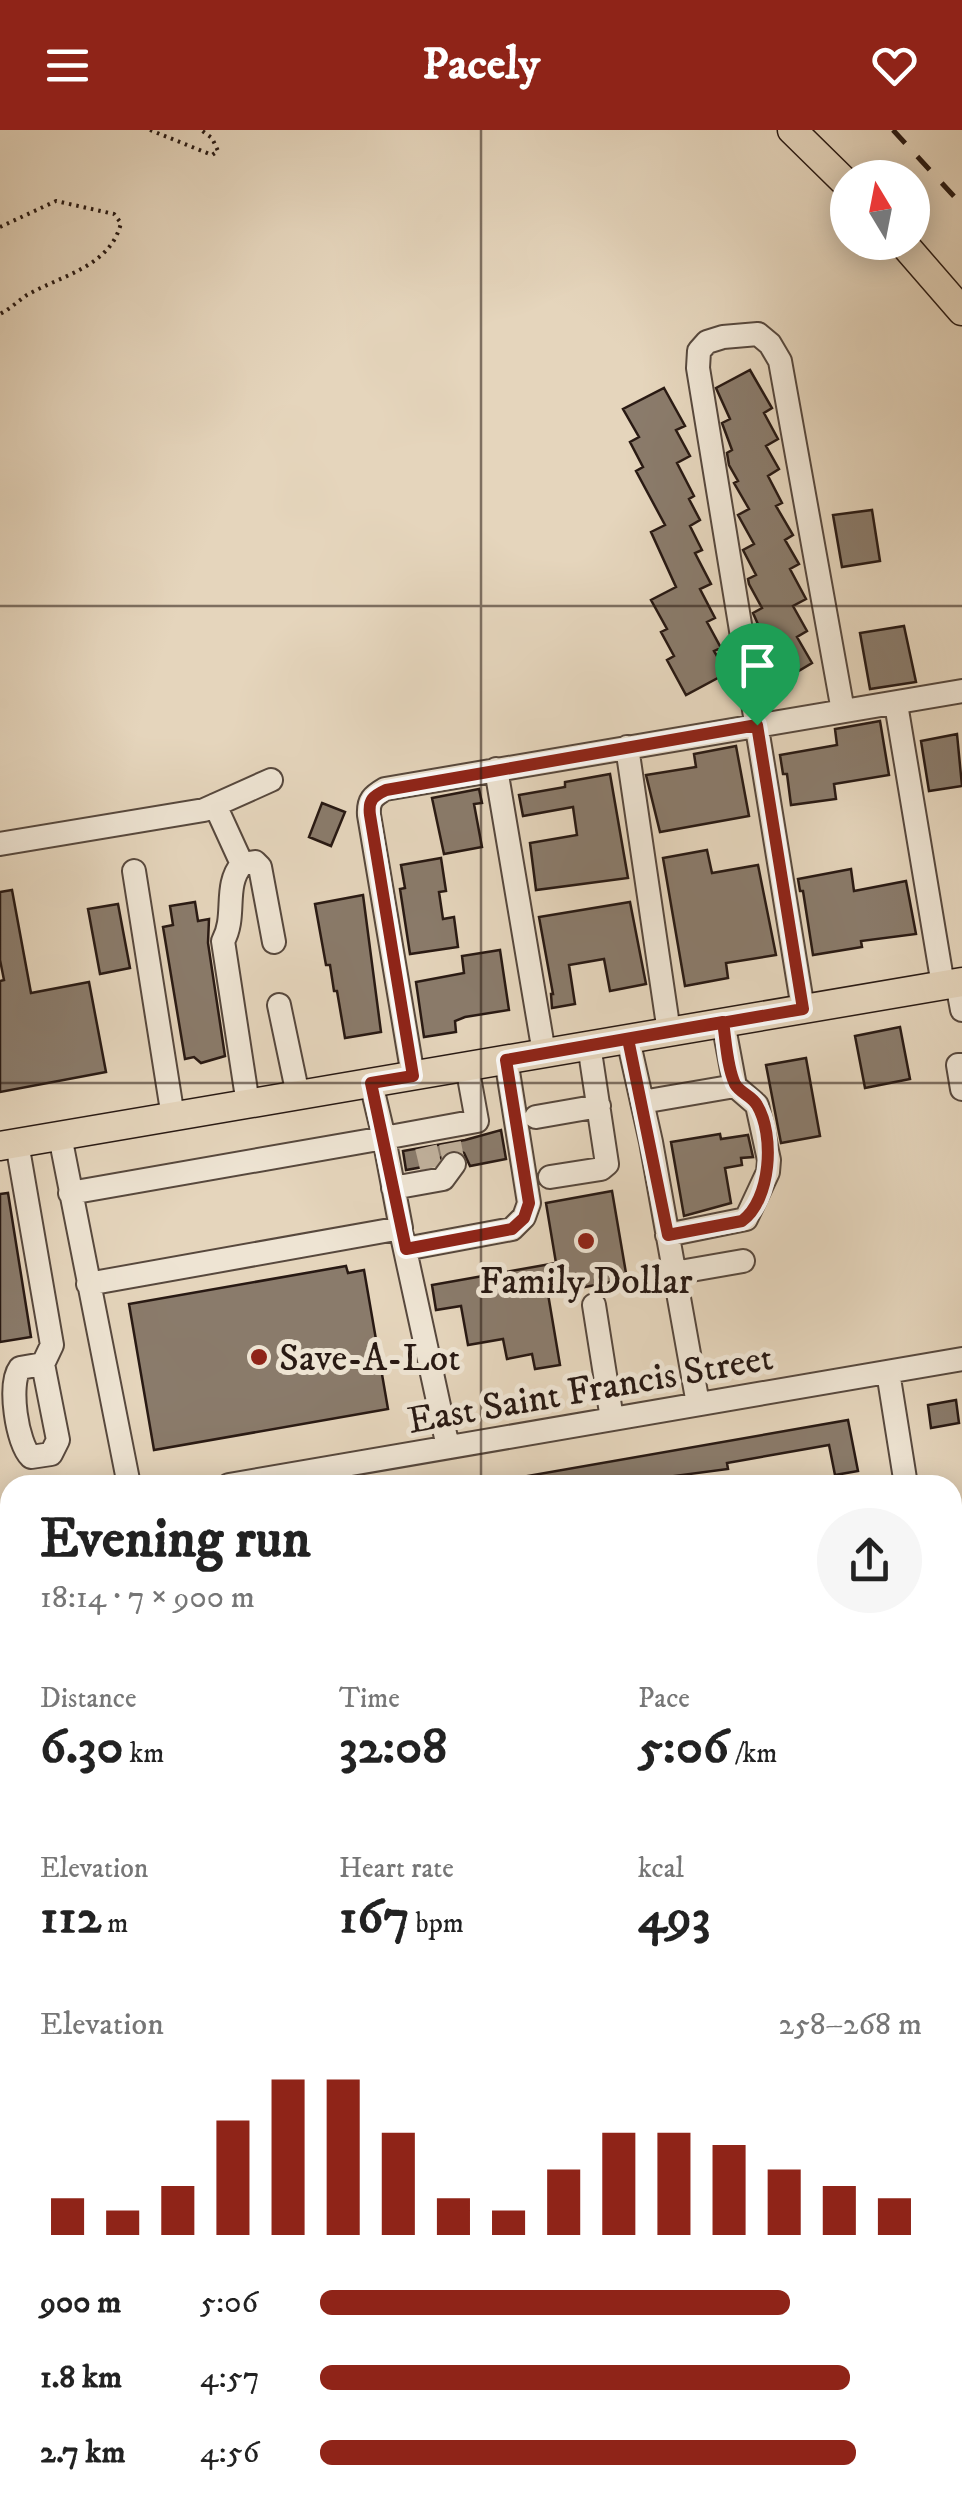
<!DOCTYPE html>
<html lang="en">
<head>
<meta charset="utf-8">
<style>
  body { margin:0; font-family:"IM FELL DW Pica",serif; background:#f6f6f6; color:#222; height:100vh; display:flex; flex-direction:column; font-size:38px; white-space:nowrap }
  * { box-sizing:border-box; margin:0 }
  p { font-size:32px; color:#767676 }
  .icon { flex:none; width:55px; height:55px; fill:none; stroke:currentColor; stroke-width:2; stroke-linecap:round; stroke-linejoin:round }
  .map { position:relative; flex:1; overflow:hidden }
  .sheet { position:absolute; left:0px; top:1345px; width:962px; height:1038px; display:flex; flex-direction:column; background:#fff; border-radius:30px 30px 0 0; box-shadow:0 5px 25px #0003 }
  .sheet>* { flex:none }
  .needle { width:65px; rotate:350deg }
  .controls { position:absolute; left:830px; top:30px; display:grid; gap:20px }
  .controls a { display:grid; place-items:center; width:100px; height:100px; border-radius:50%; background:#fff; box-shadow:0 5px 25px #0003; font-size:50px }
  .pin { position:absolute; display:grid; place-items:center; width:85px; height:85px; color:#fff; margin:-102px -42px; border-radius:50% 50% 50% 0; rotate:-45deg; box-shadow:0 0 10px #0007 }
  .pin .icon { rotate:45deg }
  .round { display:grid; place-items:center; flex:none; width:105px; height:105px; border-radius:52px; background:#f6f6f6 }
  .summary { display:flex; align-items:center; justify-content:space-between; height:170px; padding:0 40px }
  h1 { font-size:55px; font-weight:800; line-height:75px }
  .stats { display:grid; grid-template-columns:repeat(3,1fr); gap:15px; height:170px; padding:10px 40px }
  .stats div { display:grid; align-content:center }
  .stats b { font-size:50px; font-weight:800 }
  .stats small { font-size:28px; font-weight:400 }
  .stats p { font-size:28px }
  .chart { height:280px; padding:20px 40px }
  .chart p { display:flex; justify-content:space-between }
  .chart svg { width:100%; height:180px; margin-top:10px; stroke:#8f2418; stroke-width:6 }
  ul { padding:0 40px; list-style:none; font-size:32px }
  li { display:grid; grid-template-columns:160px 120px 1fr; align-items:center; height:75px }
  li i { height:25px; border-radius:12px; background:#8f2418 }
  header { display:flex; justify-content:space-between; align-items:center; height:130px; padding:0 40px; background:#8f2418; color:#fff; font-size:45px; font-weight:800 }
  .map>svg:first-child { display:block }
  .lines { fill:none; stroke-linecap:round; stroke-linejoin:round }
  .stream { stroke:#736356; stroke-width:5 }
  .building { fill:#8a7b6b; stroke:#281913; stroke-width:2.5 }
  .minor-tunnel { stroke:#bfaf9a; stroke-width:22; stroke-dasharray:22 11; stroke-linecap:butt }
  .minor-casing { stroke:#57483d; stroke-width:26 }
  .major-casing { stroke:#281913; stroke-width:31 }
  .path { stroke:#281913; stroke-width:4; stroke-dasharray:2.5 5; stroke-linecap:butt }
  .minor { stroke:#eee4d3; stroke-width:22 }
  .major { stroke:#e5d5bc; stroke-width:28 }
  .rail { stroke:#281913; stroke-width:5; stroke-dasharray:18 18; stroke-linecap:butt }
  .route-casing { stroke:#fff; stroke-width:20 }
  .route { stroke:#8f2418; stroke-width:12 }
  .grid { fill:none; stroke:#281913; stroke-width:2.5; stroke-opacity:0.55 }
  .poi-dot { fill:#8f2418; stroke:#eee4d3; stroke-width:4 }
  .labels { text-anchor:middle; stroke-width:10; stroke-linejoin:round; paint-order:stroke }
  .poi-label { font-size:38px; fill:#281913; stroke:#eee4d3 }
  .street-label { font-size:38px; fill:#281913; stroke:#eee4d3 }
</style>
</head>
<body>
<header><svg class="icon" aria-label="menu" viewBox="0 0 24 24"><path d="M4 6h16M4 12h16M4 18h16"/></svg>Pacely<svg class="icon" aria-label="heart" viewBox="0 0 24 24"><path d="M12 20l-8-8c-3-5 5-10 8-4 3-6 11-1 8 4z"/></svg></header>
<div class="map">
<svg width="962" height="2382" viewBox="0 0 962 2382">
  <rect width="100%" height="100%" fill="#e5d5bc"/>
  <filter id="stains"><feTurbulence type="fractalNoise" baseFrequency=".002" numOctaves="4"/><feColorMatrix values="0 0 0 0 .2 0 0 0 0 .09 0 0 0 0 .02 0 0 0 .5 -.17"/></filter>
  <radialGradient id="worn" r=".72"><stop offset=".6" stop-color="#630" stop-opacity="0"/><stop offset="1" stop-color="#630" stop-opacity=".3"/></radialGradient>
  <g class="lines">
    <path class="stream" d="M952 1399 962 1402
      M0 1555 10 1553"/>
  </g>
  <path class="building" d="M750 240 772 278 764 283 778 309 766 316 779 339 768 346 782 373 776 376 793 405 785 410 799 434 790 439 806 469 793 476 807 501 797 507 812 533 780 552 759 515 765 510 753 483 762 478 749 454 748 449 756 445 743 420 754 414 738 385 749 379 734 353 738 351 729 335 727 323 732 320 722 293 730 289 716 258Z
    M664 258 685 296 676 300 690 326 677 333 694 366 689 369 700 390 690 396 702 420 695 423 711 454 700 459 715 488 707 492 721 518 714 521 727 543 686 565 667 530 674 526 661 502 667 499 651 470 676 457 651 402 665 395 636 341 643 337 630 312 639 307 623 279Z
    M872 380 880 431 842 437 833 385Z
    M904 496 916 552 870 559 860 503Z
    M880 591 889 645 834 654 836 669 791 675 787 644H783L780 625 837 615 835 599Z
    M957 604 962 656 929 661 921 611Z
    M736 616 749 686 660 702 646 645 696 637 694 624Z
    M610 644 628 748 536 760 530 713 577 705 573 677 523 686 519 665 565 657V652Z
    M479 659 482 673 474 674 482 717 444 724 432 668Z
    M322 673 345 682 331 716 309 707Z
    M707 720 712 743 758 735 776 825 726 833 728 848 685 856 663 728Z
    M441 728 446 761 439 762 443 789 454 787 458 817 410 824 400 759 405 758 401 735Z
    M851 739 854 761 906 751 916 804 861 811 862 817 813 825 803 761H800L798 749Z
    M12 760 31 863 89 852 106 942 0 962V851L4 850 0 830V762Z
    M363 765 381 902 345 908 337 861H334L330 835H326L315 774Z
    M195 772 198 791 209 789 208 813 225 926 201 933 194 927 185 929 163 797 173 795 170 776Z
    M630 772 646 854 610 861 604 829 569 835 575 874 552 878 551 864H553L539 787Z
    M118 774 130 838 100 844 88 779Z
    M500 820 509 880 465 887 455 891 456 902 424 907 416 852 464 843 462 826Z
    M900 897 910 949 865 958 855 906Z
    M806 928 820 1006 781 1013 766 935Z
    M501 1000 506 1029 470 1036 464 1023 455 1019 447 1021 434 1035 406 1040 403 1021 465 1010Z
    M720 1004 721 1009 748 1005 753 1027 741 1028 742 1035 725 1038 731 1073 684 1086 671 1012Z
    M612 1061 627 1149 548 1164 560 1235 535 1239 532 1224 507 1229 503 1209 468 1215 461 1176 436 1180 432 1155 556 1133 546 1073Z
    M8 1063 31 1207 0 1212V1064Z
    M346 1136 348 1143 364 1140 388 1279 154 1320 129 1174Z
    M956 1270 959 1293 931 1298 928 1275Z
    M848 1290 858 1341 835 1345 829 1315 727 1333 728 1339 659 1348 660 1355H516V1348Z"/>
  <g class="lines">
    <path class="minor-tunnel" d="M450 1013 454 1034
      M426 1017 431 1038"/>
    <defs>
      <path id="minor" d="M896 574 943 855
        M627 617 669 902
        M496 639 544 923
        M215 675 242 734C223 756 237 786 223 811L248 974
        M0 714 204 680 271 650
        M242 734 255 732 260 737 274 812
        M134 741 173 987
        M957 853 962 880
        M279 875 298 965
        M803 879 698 238 699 221 707 212 723 207 758 204 770 214 780 231 843 581
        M628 909 651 1012 698 1274
        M962 935H958L962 959
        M413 946 369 685C368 670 373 666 385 659L962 561
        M371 953 384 1008 477 991 467 936
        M642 972 735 956
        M536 987 599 976
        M60 1006 129 1355
        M17 1013 52 1215 43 1234 20 1238C8 1254 17 1314 31 1327L51 1324 58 1310 43 1234
        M550 1047 601 1039 607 1034 589 915
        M393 1058 443 1049 454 1034
        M70 1063 384 1008 401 1098 88 1154
        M667 1105 746 1089 768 1042 769 1030 757 975 735 956 723 892
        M402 1106 448 1317
        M405 1119 512 1099 524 1087 529 1073 506 929
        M674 1143 743 1131
        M594 1175 612 1289
        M888 1242 906 1355
        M229 1355 962 1229
        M952 1440 962 1444
        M0 1636 10 1634
        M0 1981 10 1977
        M952 2075 962 2080
        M0 2214 10 2212
        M952 2242 962 2229
        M454 2372 468 2382
        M553 2382 559 2372
        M853 2382 860 2372"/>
      <path id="major" d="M792 0 848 55
        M902 112 962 181
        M0 1016 962 852"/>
    </defs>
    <use href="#minor" class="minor-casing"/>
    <use href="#major" class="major-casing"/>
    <path class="path" d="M150 0 212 25 218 21 212 8 201 0
      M0 97 56 71 114 84 121 93C110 137 62 145 27 165 18 171 10 179 0 184"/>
    <use href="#minor" class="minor"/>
    <use href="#major" class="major"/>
    <path class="rail" d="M893 0 962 75"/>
  </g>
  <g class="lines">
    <defs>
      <path id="route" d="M757 595 386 660C373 666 368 670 370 685L413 946 371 953 406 1119 512 1099 524 1088 529 1073 506 930C578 917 651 905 723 892 726 911 727 937 735 954 740 963 752 966 757 975 775 1005 771 1070 742 1091L668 1105 628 909 803 879 757 595"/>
    </defs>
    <use href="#route" class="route-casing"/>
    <use href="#route" class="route"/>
  </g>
  <path class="grid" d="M481 0V1355M0 476H962M0 953H962M0 1429H10M952 1429H962M0 1906H10M952 1906H962M481 2372V2382"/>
  <g class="poi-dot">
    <circle cx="586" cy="1111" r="10"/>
    <circle cx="259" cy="1227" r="10"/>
  </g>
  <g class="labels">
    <g class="poi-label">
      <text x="586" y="1163">Family Dollar</text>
      <text x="279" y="1240" text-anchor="start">Save-A-Lot</text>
    </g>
    <g class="street-label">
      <text transform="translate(590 1258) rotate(-10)" y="13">East Saint Francis Street</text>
    </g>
  </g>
  <rect width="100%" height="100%" filter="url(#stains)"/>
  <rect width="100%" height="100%" fill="url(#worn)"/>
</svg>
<div class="controls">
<a><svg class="needle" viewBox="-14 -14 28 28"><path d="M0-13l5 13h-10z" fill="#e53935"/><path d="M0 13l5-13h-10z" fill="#767676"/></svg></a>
</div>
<div class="pin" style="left:757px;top:595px;background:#1e9e55"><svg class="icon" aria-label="arrive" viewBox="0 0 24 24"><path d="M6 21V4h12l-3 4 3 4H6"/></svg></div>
<section class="sheet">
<div class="summary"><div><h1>Evening run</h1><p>18:14 · 7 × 900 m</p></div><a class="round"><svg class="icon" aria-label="share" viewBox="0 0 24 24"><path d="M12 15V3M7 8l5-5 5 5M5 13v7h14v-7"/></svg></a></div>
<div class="stats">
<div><p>Distance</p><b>6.30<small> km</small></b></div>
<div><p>Time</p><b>32:08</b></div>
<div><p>Pace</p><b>5:06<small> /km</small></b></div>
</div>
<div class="stats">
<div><p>Elevation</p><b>112<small> m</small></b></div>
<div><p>Heart rate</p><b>167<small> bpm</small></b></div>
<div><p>kcal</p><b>493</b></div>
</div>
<div class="chart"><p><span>Elevation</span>258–268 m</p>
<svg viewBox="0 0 160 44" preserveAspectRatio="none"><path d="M5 44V35M15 44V38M25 44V32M35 44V16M45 44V6M55 44V6M65 44V19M75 44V35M85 44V38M95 44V28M105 44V19M115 44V19M125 44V22M135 44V28M145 44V32M155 44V35"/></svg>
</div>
<ul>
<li><b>900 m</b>5:06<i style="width:78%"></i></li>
<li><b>1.8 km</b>4:57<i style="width:88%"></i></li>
<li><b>2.7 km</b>4:56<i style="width:89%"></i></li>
</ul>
</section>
</div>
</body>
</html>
